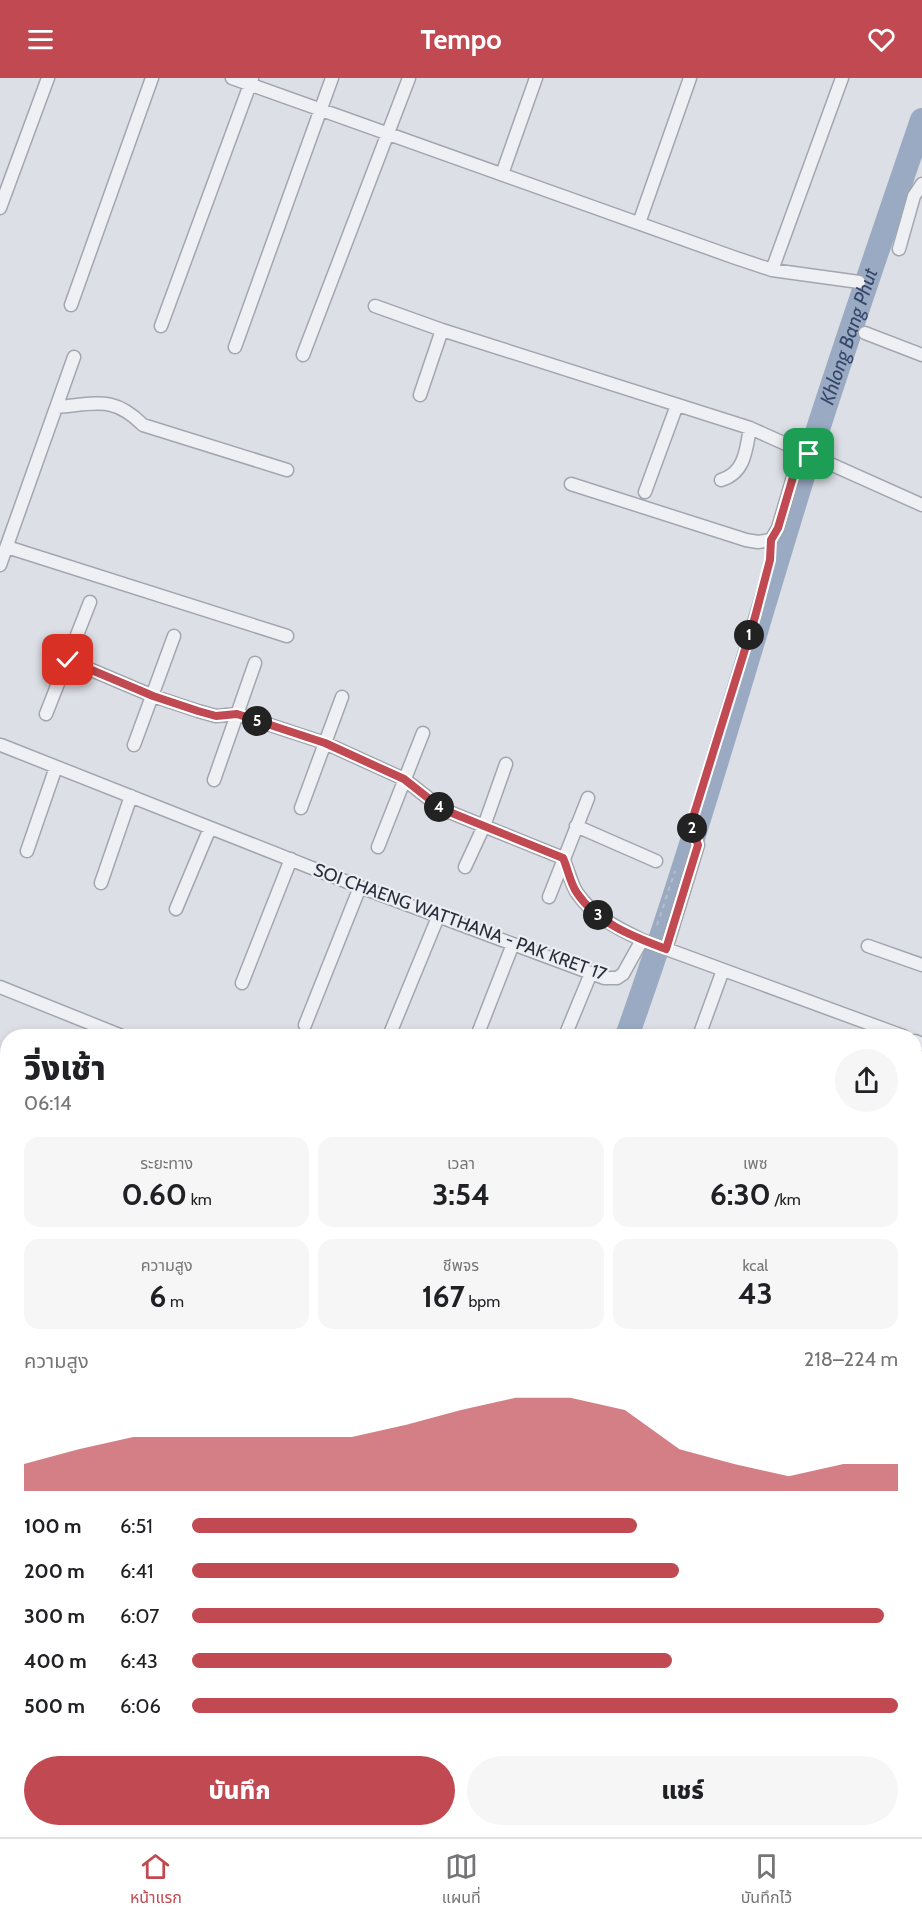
<!DOCTYPE html>
<html lang="th">
<head>
<meta charset="utf-8">
<style>
  body { margin:0; font-family:Cabin,"Noto Sans Thai",sans-serif; background:#f6f6f6; color:#202124; height:100vh; display:flex; flex-direction:column; font-size:22px; white-space:nowrap }
  * { box-sizing:border-box; margin:0 }
  p { font-size:20px; color:#757577 }
  .icon { flex:none; width:33px; height:33px; fill:none; stroke:currentColor; stroke-width:2; stroke-linecap:round; stroke-linejoin:round }
  .map { position:relative; flex:1; overflow:hidden }
  .drawer { position:absolute; left:0px; top:951px; width:922px; height:808px; display:flex; flex-direction:column; background:#fff; border-radius:24px 24px 0 0; box-shadow:0 3px 9px #0003 }
  .drawer>* { flex:none }
  .pin { position:absolute; display:grid; place-items:center; width:51px; height:51px; color:#fff; margin:-26px; border-radius:12px; box-shadow:0 3px 9px #0006 }
  .km { position:absolute; width:30px; height:30px; margin:-15px; border-radius:50%; background:#222; color:#fff; font-size:16px; line-height:30px; text-align:center }
  .round { display:grid; place-items:center; flex:none; width:63px; height:63px; border-radius:32px; background:#f6f6f6 }
  .headline { display:flex; align-items:center; justify-content:space-between; height:102px; padding:0 24px }
  h1 { font-size:33px; font-weight:800; line-height:45px }
  .stats { display:grid; grid-template-columns:repeat(3,1fr); gap:9px; height:102px; padding:6px 24px }
  .stats div { display:grid; align-content:center; border-radius:15px; background:#f6f6f6; text-align:center }
  .stats b { font-size:30px; font-weight:800 }
  .stats small { font-size:16px; font-weight:400 }
  .stats p { font-size:16px }
  .chart { height:168px; padding:12px 24px }
  .chart p { display:flex; justify-content:space-between }
  .chart svg { width:100%; height:108px; margin-top:6px; fill:#c14a52; opacity:.7 }
  .cta { display:flex; gap:12px; margin-top:auto; padding:12px 24px }
  .cta a { flex:1; height:69px; border-radius:36px; background:#c14a52; color:#fff; font-size:24px; font-weight:800; line-height:69px; text-align:center }
  .cta a+a { background:#f6f6f6; color:#202124 }
  ul { padding:0 24px; list-style:none; font-size:20px }
  li { display:grid; grid-template-columns:96px 72px 1fr; align-items:center; height:45px }
  li i { height:15px; border-radius:8px; background:#c14a52 }
  header { display:flex; justify-content:space-between; align-items:center; height:78px; padding:0 24px; background:#c14a52; color:#fff; font-size:27px; font-weight:800 }
  .menu { display:flex; justify-content:space-around; align-items:center; height:84px; border-top:2px solid #e0e0e0; background:#fff; font-size:16px; color:#757577 }
  .menu a { display:grid; justify-items:center; gap:3px }
  .menu .current { color:#c14a52 }
  .map>svg:first-child { display:block }
  .built { fill:#cbced6 }
  .lines { fill:none; stroke-linecap:round; stroke-linejoin:round }
  .river { stroke:#9aaac3; stroke-width:24 }
  .service-casing { stroke:#a2a6ae; stroke-width:9 }
  .minor-casing { stroke:#a2a6ae; stroke-width:15 }
  .path { stroke:#bbbdc4; stroke-width:2; stroke-dasharray:4.5 4.5; stroke-linecap:butt }
  .service { stroke:#eff0f4; stroke-width:6 }
  .minor { stroke:#eff0f4; stroke-width:12 }
  .route-casing { stroke:#fff; stroke-width:12 }
  .route { stroke:#c14a52; stroke-width:8 }
  .labels { text-anchor:middle; stroke-width:4.5; stroke-linejoin:round; paint-order:stroke }
  .street-label { font-size:18px; fill:#272d3a; stroke:#eceef3 }
  .water-label { font-size:20px; font-style:italic; fill:#35486a; stroke:#eceef3 }
</style>
</head>
<body>
<header><svg class="icon" aria-label="menu" viewBox="0 0 24 24"><path d="M4 6h16M4 12h16M4 18h16"/></svg>Tempo<svg class="icon" aria-label="heart" viewBox="0 0 24 24"><path d="M12 20l-8-8c-3-5 5-10 8-4 3-6 11-1 8 4z"/></svg></header>
<div class="map">
<svg width="922" height="1759" viewBox="0 0 922 1759">
  <rect width="100%" height="100%" fill="#dcdfe5"/>
  <path class="built" d="M922 1483V1759H898L871 1752H915V1499Z"/>
  <g class="lines">
    <g class="river">
      <path id="s1" d="M627 958C693 773 746 583 804 395 841 277 882 159 922 42"/>
      <path d="M381 1759 382 1752"/>
    </g>
    <defs>
      <path id="service" d="M915 1503 922 1495
        M915 1734 922 1736"/>
      <path id="minor" d="M232 0 733 179 772 192 859 204
        M502 96 536 0
        M0 130 48 0
        M639 145 690 0
        M899 171 914 118 922 106
        M772 192 842 0
        M71 227 152 0
        M375 228 442 252 750 350 922 427
        M161 248 252 1
        M865 255 922 277
        M235 269 332 0
        M303 277 409 0
        M420 317 442 252
        M57 329C96 326 113 317 143 347L287 392
        M721 402C745 395 746 372 750 350
        M571 406 746 462 758 464 771 462 778 450 801 372
        M645 414 677 327
        M7 469 287 558
        M0 487 74 279
        M68 582 153 618 198 633 216 638 237 636 325 665 404 701 442 731 563 780C568 791 571 806 577 815 593 838 617 850 642 862
        M46 636 90 524
        M1 667 360 809 604 900H617L623 896 642 862 903 958
        M134 667 174 558
        M214 702 255 585
        M301 730 342 619
        M576 748 656 783
        M378 769 423 655
        M27 773 56 689
        M465 789 484 748 506 686
        M101 805 131 718
        M549 819 588 720
        M176 831 210 750
        M868 868 922 887
        M666 871 698 767 691 746
        M242 905 291 781
        M0 909 122 958
        M305 947 360 809
        M389 958 438 839
        M477 958 513 866
        M565 958 591 895
        M699 958 723 892
        M915 963 922 966
        M0 980 8 983
        M0 1062 8 1065
        M915 1112 922 1115
        M0 1152 8 1155
        M915 1453 922 1438
        M0 1602 8 1586
        M725 1752 739 1759
        M120 1759 123 1752
        M496 1759 500 1752
        M603 1759 607 1752
        M712 1759 716 1752"/>
    </defs>
    <use href="#service" class="service-casing"/>
    <use href="#minor" class="minor-casing"/>
    <path class="path" d="M695 733 755 539 770 482 771 474
      M657 847 675 793"/>
    <use href="#service" class="service"/>
    <use href="#minor" class="minor"/>
  </g>
  <g class="lines">
    <defs>
      <path id="route" d="M68 582 153 618 198 633 216 638 237 636 325 665 404 701 442 731 563 780C568 791 570 805 577 815 597 845 634 859 666 871L698 767 691 746 755 539 770 482 771 462 778 450 801 372 809 376"/>
    </defs>
    <use href="#route" class="route-casing"/>
    <use href="#route" class="route"/>
  </g>
  <g class="labels">
    <g class="street-label">
      <text transform="translate(460 844) rotate(20)" y="6">SOI CHAENG WATTHANA - PAK KRET 17</text>
    </g>
    <g class="water-label">
      <text dy="7" stroke="none"><textPath href="#s1" startOffset="734">Khlong Bang Phut</textPath></text>
    </g>
  </g>
</svg>
<div class="pin" style="left:809px;top:376px;background:#1e9e55"><svg class="icon" aria-label="arrive" viewBox="0 0 24 24"><path d="M6 21V4h12l-3 4 3 4H6"/></svg></div>
<div class="pin" style="left:68px;top:582px;background:#d93025"><svg class="icon" aria-label="check" viewBox="0 0 24 24"><path d="M5 12l5 5 9-10"/></svg></div>
<b class="km" style="left:749px;top:557px">1</b>
<b class="km" style="left:692px;top:750px">2</b>
<b class="km" style="left:598px;top:837px">3</b>
<b class="km" style="left:439px;top:729px">4</b>
<b class="km" style="left:257px;top:643px">5</b>
<section class="drawer">
<div class="headline"><div><h1>วิ่งเช้า</h1><p>06:14</p></div><a class="round"><svg class="icon" aria-label="share" viewBox="0 0 24 24"><path d="M12 15V3M7 8l5-5 5 5M5 13v7h14v-7"/></svg></a></div>
<div class="stats">
<div><p>ระยะทาง</p><b>0.60<small> km</small></b></div>
<div><p>เวลา</p><b>3:54</b></div>
<div><p>เพซ</p><b>6:30<small> /km</small></b></div>
</div>
<div class="stats">
<div><p>ความสูง</p><b>6<small> m</small></b></div>
<div><p>ชีพจร</p><b>167<small> bpm</small></b></div>
<div><p>kcal</p><b>43</b></div>
</div>
<div class="chart"><p><span>ความสูง</span>218–224 m</p>
<svg viewBox="0 0 160 44" preserveAspectRatio="none"><path d="M0 44V33L10 27L20 22L30 22L40 22L50 22L60 22L70 17L80 11L90 6L100 6L110 11L120 27L130 33L140 38L150 33L160 33V44z"/></svg>
</div>
<ul>
<li><b>100 m</b>6:51<i style="width:63%"></i></li>
<li><b>200 m</b>6:41<i style="width:69%"></i></li>
<li><b>300 m</b>6:07<i style="width:98%"></i></li>
<li><b>400 m</b>6:43<i style="width:68%"></i></li>
<li><b>500 m</b>6:06<i style="width:100%"></i></li>
</ul>
<div class="cta"><a>บันทึก</a><a>แชร์</a></div>
</section>
</div>
<nav class="menu">
<a class="current"><svg class="icon" aria-label="home" viewBox="0 0 24 24"><path d="M3 11l9-7 9 7M6 9v11h12V9"/></svg>หน้าแรก</a>
<a><svg class="icon" aria-label="map" viewBox="0 0 24 24"><path d="M3 6l6-2 6 2 6-2v14l-6 2-6-2-6 2zM9 4v14M15 6v14"/></svg>แผนที่</a>
<a><svg class="icon" aria-label="saved" viewBox="0 0 24 24"><path d="M7 4h10v16l-5-4-5 4z"/></svg>บันทึกไว้</a>
</nav>
</body>
</html>
